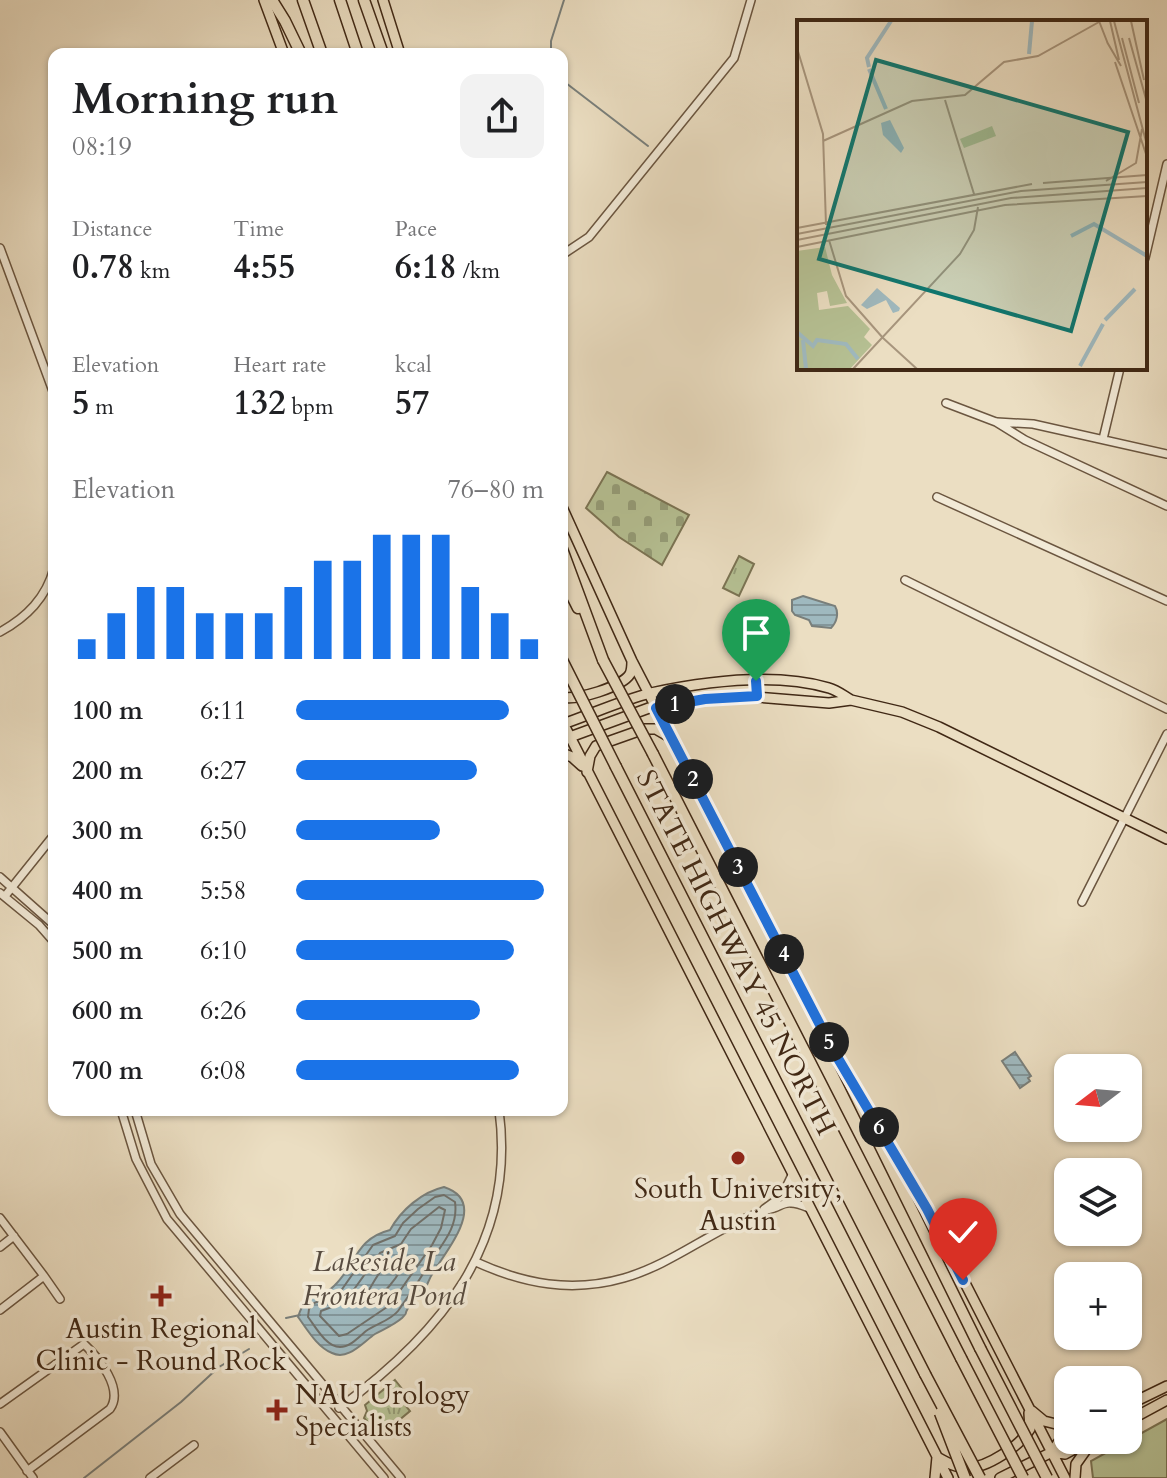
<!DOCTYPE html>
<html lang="en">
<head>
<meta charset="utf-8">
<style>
  body { margin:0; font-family:Cardo,serif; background:#f2f2f2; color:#202124; height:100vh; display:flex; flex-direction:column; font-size:30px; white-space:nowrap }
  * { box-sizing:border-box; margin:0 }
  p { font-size:26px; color:#757577 }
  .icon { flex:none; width:44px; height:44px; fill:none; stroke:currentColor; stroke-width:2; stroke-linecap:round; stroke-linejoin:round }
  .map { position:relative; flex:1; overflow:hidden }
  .sheet { position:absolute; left:48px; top:48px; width:520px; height:1068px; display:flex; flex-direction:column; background:#fff; border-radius:16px; box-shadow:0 2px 6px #0004 }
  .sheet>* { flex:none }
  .needle { width:52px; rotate:254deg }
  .tools { position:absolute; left:1054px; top:1054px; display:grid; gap:16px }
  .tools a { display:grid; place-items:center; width:88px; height:88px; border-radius:16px; background:#fff; box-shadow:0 2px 6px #0004; font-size:40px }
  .pin { position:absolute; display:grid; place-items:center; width:68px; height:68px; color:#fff; margin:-82px -34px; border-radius:50% 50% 50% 0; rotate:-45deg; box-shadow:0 0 8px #0007 }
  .pin .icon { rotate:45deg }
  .km { position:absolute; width:40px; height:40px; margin:-20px; border-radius:50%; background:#222; color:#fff; font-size:22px; line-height:40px; text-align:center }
  .round { display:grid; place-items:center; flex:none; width:84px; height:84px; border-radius:16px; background:#f2f2f2 }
  .headline { display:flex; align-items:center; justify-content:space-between; height:136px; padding:0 24px }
  h1 { font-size:44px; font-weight:700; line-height:60px }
  .figures { display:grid; grid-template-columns:repeat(3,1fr); gap:12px; height:136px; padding:8px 24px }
  .figures div { display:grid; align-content:center }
  .figures b { font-size:34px; font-weight:700 }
  .figures small { font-size:22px; font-weight:400 }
  .figures p { font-size:22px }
  .chart { height:224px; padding:16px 24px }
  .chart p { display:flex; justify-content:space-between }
  .chart svg { width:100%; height:144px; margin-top:8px; stroke:#1a73e8; stroke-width:6 }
  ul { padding:0 24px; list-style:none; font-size:26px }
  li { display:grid; grid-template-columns:128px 96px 1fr; align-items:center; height:60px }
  li i { height:20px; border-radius:10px; background:#1a73e8 }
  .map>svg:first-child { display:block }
  .green { fill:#b6c194; stroke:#7b7454; stroke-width:2 }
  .cemetery { fill:url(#cemetery-stones); stroke:#7b7454; stroke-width:2 }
  .park { fill:url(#park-tufts); stroke:#7b7454; stroke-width:2 }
  .water { fill:url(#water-rules); stroke:#797f7b; stroke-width:2 }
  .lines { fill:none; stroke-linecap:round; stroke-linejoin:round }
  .shore { stroke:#70706a; stroke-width:2 }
  .stream { stroke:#797f7b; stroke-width:2 }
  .minor-casing { stroke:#6b5640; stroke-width:10 }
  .major-casing { stroke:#402815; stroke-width:12 }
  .highway-casing { stroke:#402815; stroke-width:13 }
  .minor { stroke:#f2ead7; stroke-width:7 }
  .major { stroke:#ebdec2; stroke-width:9 }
  .highway { stroke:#ebdec2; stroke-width:10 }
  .highway-bridge-casing { stroke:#402815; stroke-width:13; stroke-linecap:butt }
  .highway-bridge { stroke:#ebdec2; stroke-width:10 }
  .route-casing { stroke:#fff; stroke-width:16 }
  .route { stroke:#1a73e8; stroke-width:10 }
  .poi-dot { fill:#8f2418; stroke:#f2ead7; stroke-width:3 }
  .labels { text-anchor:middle; stroke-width:7; stroke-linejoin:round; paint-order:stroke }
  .street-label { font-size:28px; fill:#402815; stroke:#f2ead7 }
  .poi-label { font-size:28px; fill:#402815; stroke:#f2ead7 }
  .water-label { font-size:30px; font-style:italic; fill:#584c40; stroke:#f2ead7 }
  .inset-river { fill:none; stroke:#9fb9bf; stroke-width:4 }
  .inset-road { fill:none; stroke:#a7957d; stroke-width:2 }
  .view { fill:#0f766e; fill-opacity:0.15; stroke:#0f766e; stroke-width:4 }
  .inset-edge { fill:none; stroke:#402815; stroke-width:4 }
</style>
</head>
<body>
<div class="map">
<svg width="1167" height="1478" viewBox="0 0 1167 1478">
  <defs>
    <pattern id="cemetery-stones" width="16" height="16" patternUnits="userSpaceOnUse" patternTransform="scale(2)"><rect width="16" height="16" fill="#b6c194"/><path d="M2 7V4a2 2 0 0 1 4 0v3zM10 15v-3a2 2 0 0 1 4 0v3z" fill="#959d78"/></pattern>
    <pattern id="park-tufts" width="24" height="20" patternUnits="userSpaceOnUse" patternTransform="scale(2)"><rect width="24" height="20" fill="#b6c194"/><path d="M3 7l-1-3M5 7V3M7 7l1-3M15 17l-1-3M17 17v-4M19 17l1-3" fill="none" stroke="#959d78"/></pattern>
    <pattern id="water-rules" width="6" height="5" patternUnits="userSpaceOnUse" patternTransform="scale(2)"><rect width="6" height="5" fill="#9fb9bf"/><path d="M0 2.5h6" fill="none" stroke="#83969a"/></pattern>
  </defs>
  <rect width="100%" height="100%" fill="#ebdec2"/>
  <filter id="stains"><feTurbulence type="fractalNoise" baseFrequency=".0025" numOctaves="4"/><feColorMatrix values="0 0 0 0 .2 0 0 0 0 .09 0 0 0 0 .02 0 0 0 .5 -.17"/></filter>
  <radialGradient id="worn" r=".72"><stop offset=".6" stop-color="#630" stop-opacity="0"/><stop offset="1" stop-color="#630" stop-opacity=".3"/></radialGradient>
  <path class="green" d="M1167 1419V1478H1093L1091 1461Z"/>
  <path class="cemetery" d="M607 472 689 515 662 565 619 537 586 508Z"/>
  <path class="park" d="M739 556 754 564 739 596 723 588Z
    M395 1380 407 1395 401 1400 410 1411 380 1436 364 1418 367 1411 365 1405Z"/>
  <path class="water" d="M803 596 835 606C839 613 837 622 831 628L812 626 809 620 795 615 792 611V600Z
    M1015 1052 1031 1076 1028 1078 1030 1081 1020 1088 1002 1061Z
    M444 1187C489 1202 447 1249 433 1273 429 1278 428 1284 425 1289 420 1296 412 1301 408 1308 403 1317 409 1311 402 1318 394 1325 384 1329 375 1334 363 1342 348 1361 332 1353 317 1347 307 1329 298 1317 308 1286 320 1301 334 1286 357 1264 355 1239 390 1230 401 1210 422 1192 444 1187Z"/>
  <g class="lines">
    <path class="shore" d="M444 1195 455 1202C459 1230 438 1248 426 1269 417 1284 408 1297 398 1311 391 1320 376 1324 366 1331 359 1337 350 1347 340 1347 326 1347 315 1326 308 1317L309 1309 314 1303 338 1295 373 1245 395 1236 403 1223 418 1209 435 1197Z
      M439 1207 445 1210 441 1228 432 1245 390 1305 347 1334 339 1336 320 1316 321 1311 345 1302 380 1253 401 1244 411 1229Z
      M400 1258 404 1262C399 1277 382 1297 368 1304H364L363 1299C375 1283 379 1264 400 1258Z"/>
    <path class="stream" d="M551 54V41L564 0
      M562 80 648 146
      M286 1318 300 1315
      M84 1478 181 1402 219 1367 249 1349"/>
    <defs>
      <path id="minor" d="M0 248 54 394
        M562 255 589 237 734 58 751 0
        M1145 258 1167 164
        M946 403 996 422 1025 440 1167 506
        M997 422 1033 424 1167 454
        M1103 439 1120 368
        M937 497 1167 601
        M905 580 1167 709
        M0 632C27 617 46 598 54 568
        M0 877 54 925
        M0 893 39 925 54 942
        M5 896 54 835
        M1082 902 1167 734
        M121 1110 136 1159 167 1219 384 1478
        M135 1110 151 1164 180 1214 401 1478
        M764 1209 782 1196 792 1175
        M0 1218 44 1276
        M0 1247 14 1236
        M476 1262C524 1284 572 1293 624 1278 677 1263 721 1222 774 1208 780 1206 785 1202 791 1203 797 1203 804 1206 809 1208
        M0 1310 44 1276 60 1299
        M0 1404 84 1344C99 1358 124 1389 110 1409L27 1471
        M339 1408C440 1334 517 1243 499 1110
        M0 1432 33 1478
        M150 1478 194 1445"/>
      <path id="major" d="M264 0 284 54
        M383 0 400 54
        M562 507 632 661 836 1055
        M562 697C576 701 622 687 630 674 632 670 632 665 632 661
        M562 721 948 1478
        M563 724C592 714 622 700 651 693 707 681 774 672 829 688 837 690 844 696 851 700
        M570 737 649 708 705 699 745 696 829 703 851 700 902 712 939 727 1167 839
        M562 753 572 757 582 766
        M587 772 590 756 596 746 644 729H656L668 736
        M860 1095 927 1209 1065 1478
        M1128 1405 1167 1386
        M1032 1411 1044 1421 1068 1427
        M1128 1421 1167 1400
        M1052 1452 1065 1454 1089 1441
        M937 1457C946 1462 956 1468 967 1468 987 1468 1020 1446 1030 1429L1029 1413
        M935 1478 937 1457
        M1000 1478 1052 1452 1060 1440 1068 1435
        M1075 1478 1076 1464 1093 1440"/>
      <path id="highway" d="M272 0 285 21 301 54
        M303 0 322 54
        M340 0 358 54
        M364 0 383 54
        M562 549 603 660
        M562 576 578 608
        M653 754 961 1358
        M616 767 925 1374
        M833 1050 980 1348"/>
    </defs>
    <use href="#minor" class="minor-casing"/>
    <use href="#major" class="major-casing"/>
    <use href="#highway" class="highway-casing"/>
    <use href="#minor" class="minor"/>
    <use href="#major" class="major"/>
    <use href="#highway" class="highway"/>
    <defs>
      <path id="highway-bridge" d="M562 660 616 767
        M603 660 653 754
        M980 1348 1047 1478
        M961 1358 1023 1478
        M925 1374 980 1478
        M940 1413 965 1478"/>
    </defs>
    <use href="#highway-bridge" class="highway-bridge-casing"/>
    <use href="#highway-bridge" class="highway-bridge"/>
  </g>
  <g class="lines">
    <defs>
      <path id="route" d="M756 681 757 696 705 699 656 708 833 1050 927 1209 963 1280"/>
    </defs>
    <use href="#route" class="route-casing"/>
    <use href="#route" class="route"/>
  </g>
  <g class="poi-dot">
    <circle cx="738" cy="1158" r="8"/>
    <path d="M157 1284h8v8h8v8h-8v8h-8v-8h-8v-8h8z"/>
    <path d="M273 1398h8v8h8v8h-8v8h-8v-8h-8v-8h8z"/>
  </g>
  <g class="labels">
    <g class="street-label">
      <text transform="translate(737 952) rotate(63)" y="10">STATE HIGHWAY 45 NORTH</text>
    </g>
    <g class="poi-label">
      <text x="738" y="1198">South University,<tspan x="738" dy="32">Austin</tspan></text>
      <text x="161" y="1338">Austin Regional<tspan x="161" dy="32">Clinic - Round Rock</tspan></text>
      <text x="295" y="1404" text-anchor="start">NAU Urology<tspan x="295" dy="32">Specialists</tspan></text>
    </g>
    <g class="water-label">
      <text x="384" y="1271">Lakeside La<tspan x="384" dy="34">Frontera Pond</tspan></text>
    </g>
  </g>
  <g transform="translate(797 20)">
    <rect width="350" height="350" fill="#ebdec2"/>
    <path d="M28 227 35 255 50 283 33 286 30 271 20 273 22 290 51 286 73 309 67 317 75 325 53 349H0V231Z" fill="#b6c194"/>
    <path d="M195 106 199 116 167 128 163 119Z" fill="#b6c194"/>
    <path d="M93 100 107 128 104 133 86 115 84 103ZM80 268 103 288 102 291 96 293 89 280 70 289 64 285Z" fill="#9fb9bf"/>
    <path class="inset-river" d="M232 34 235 1M72 47 70 38 94 1M72 49 89 89M274 216 297 204 350 236M308 300 338 269M0 312 16 326 20 320 49 324 61 339M6 320 9 349M283 346 306 304"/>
    <path class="inset-road" d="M302 1 311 24M313 1 322 40M317 1 350 125M334 1 347 60M325 18 342 83M332 18 349 79M310 22 324 46M0 28 26 114 29 205M318 42 350 137M148 80 177 174M26 121 115 81 168 75 207 42 241 36 302 2M309 161 339 143 345 109M246 163 350 155M0 208 235 164M0 214 224 171 350 162M0 220 214 178 350 168M32 220 49 276 86 318M0 227 208 185 350 176M86 318 120 349M56 349 163 234 177 210 181 187"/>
    <path class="view" d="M79 40 331 112 274 311 22 239Z"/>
    <rect width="350" height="350" class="inset-edge"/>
  </g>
  <rect width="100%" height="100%" filter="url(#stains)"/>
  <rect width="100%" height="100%" fill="url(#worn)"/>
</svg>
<div class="tools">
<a><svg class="needle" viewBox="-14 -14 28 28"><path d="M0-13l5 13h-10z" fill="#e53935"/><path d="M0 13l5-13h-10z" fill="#757577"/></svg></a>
<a><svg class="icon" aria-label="layers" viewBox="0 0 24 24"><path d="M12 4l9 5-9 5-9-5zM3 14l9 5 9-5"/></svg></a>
<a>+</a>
<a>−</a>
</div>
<div class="pin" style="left:756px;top:681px;background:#1e9e55"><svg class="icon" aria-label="arrive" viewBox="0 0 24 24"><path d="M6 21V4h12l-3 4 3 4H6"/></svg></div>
<div class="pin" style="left:963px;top:1280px;background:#d93025"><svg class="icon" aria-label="check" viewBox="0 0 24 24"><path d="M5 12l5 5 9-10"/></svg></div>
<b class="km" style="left:675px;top:704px">1</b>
<b class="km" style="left:693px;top:779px">2</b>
<b class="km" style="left:738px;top:867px">3</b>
<b class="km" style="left:784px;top:954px">4</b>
<b class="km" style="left:829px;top:1042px">5</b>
<b class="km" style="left:879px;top:1127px">6</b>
<section class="sheet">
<div class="headline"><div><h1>Morning run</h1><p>08:19</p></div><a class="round"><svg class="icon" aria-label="share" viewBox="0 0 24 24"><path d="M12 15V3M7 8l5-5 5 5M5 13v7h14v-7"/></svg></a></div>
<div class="figures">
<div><p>Distance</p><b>0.78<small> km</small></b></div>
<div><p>Time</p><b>4:55</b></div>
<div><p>Pace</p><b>6:18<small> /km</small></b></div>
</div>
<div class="figures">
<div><p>Elevation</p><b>5<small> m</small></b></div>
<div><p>Heart rate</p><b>132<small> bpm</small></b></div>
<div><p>kcal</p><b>57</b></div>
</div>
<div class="chart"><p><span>Elevation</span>76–80 m</p>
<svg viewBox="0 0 160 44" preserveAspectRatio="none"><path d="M5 44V38M15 44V30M25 44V22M35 44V22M45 44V30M55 44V30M65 44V30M75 44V22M85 44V14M95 44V14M105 44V6M115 44V6M125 44V6M135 44V22M145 44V30M155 44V38"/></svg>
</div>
<ul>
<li><b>100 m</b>6:11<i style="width:86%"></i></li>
<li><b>200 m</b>6:27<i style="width:73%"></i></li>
<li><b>300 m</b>6:50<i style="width:58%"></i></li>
<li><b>400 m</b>5:58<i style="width:100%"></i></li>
<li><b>500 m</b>6:10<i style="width:88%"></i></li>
<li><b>600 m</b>6:26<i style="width:74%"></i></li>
<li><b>700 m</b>6:08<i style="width:90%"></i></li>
</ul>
</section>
</div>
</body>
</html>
